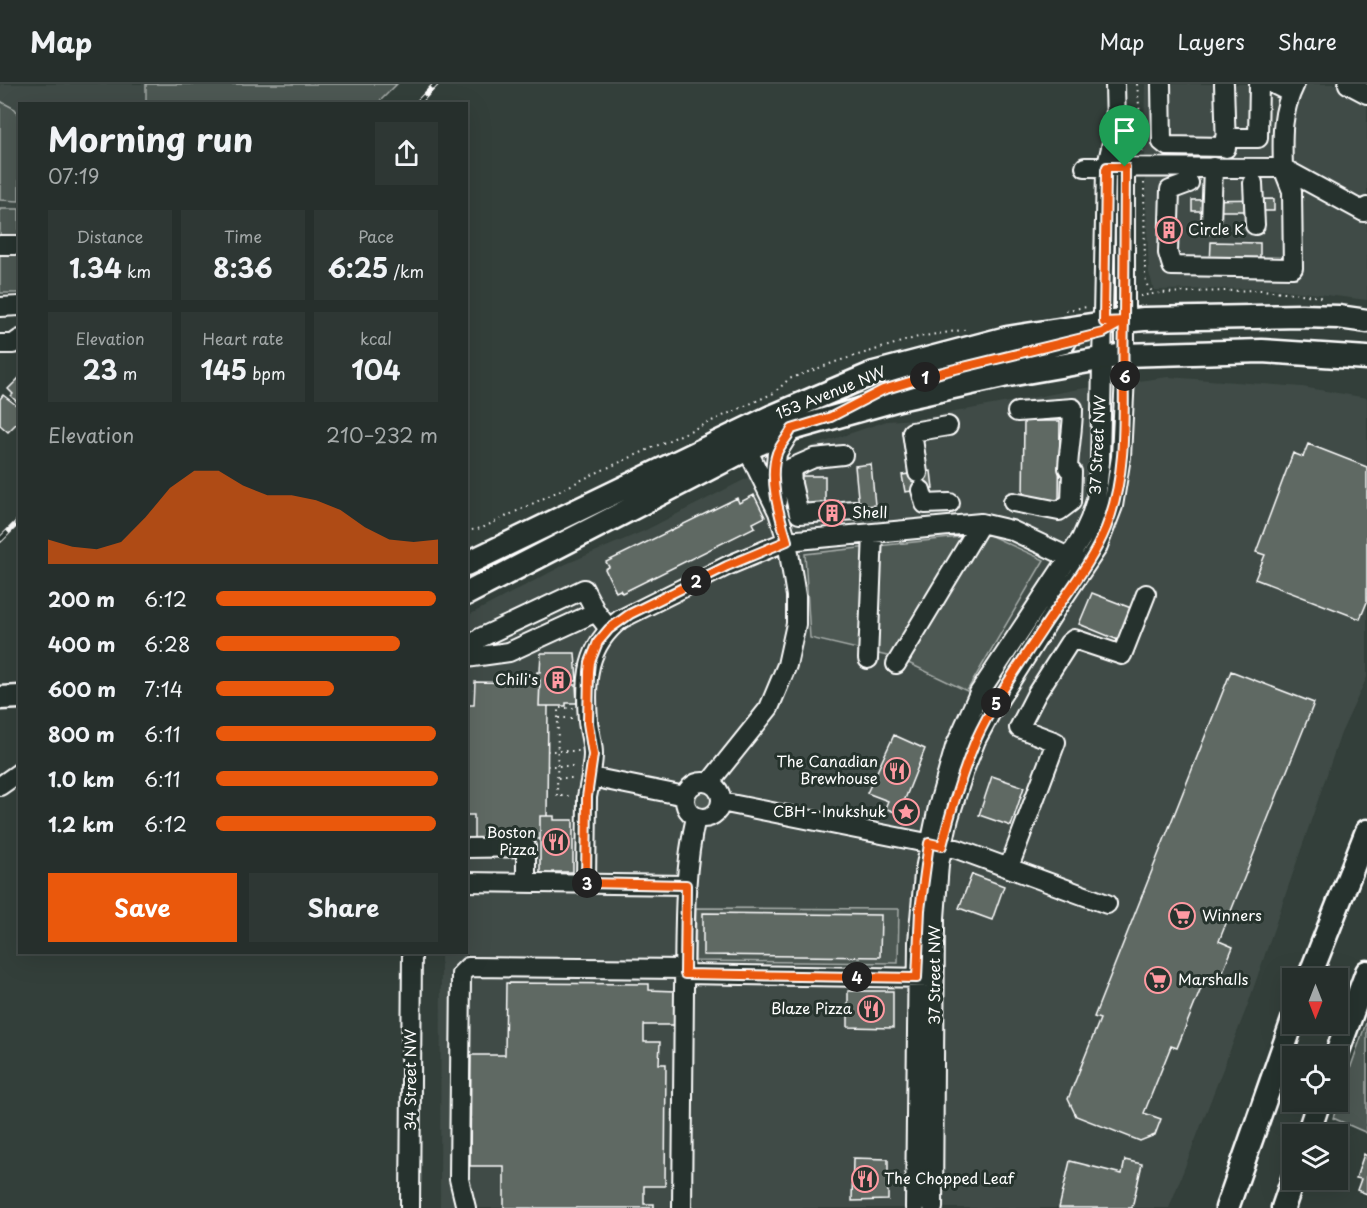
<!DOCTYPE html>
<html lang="en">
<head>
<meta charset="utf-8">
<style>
  body { margin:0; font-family:"Playpen Sans",sans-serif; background:#2e3734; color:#f1f3f6; height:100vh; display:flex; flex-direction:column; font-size:22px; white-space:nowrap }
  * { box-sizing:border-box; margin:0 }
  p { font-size:20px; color:#a4a9a9 }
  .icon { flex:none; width:33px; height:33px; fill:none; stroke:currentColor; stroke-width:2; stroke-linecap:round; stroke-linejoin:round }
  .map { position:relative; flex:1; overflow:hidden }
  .sheet { position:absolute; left:18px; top:18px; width:450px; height:852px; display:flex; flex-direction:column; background:#262f2c; border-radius:0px; box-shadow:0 6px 24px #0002,0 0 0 2px #424a48 }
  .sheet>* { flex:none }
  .needle { width:39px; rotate:180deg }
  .controls { position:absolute; left:1282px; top:884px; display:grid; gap:12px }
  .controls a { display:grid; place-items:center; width:66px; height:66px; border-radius:0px; background:#262f2c; box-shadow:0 6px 24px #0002,0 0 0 2px #424a48; font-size:30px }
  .pin { position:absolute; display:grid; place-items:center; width:51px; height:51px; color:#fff; margin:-62px -26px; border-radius:50% 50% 50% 0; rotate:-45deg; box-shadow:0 0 6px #0007 }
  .pin .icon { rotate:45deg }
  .km { position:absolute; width:30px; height:30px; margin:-15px; border-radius:50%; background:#222; color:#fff; font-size:16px; line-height:30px; text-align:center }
  .round { display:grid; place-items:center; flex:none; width:63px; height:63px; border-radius:0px; background:#2e3734 }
  .summary { display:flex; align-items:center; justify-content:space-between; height:102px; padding:0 30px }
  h1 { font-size:33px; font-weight:700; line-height:45px }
  .metrics { display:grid; grid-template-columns:repeat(3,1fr); gap:9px; height:102px; padding:6px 30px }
  .metrics div { display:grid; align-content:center; border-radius:0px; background:#2e3734; text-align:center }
  .metrics b { font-size:26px; font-weight:700 }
  .metrics small { font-size:16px; font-weight:400 }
  .metrics p { font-size:16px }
  .chart { height:168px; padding:12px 30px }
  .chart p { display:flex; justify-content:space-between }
  .chart svg { width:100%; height:108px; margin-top:6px; fill:#ea580c; opacity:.7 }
  .button { display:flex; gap:12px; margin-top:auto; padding:12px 30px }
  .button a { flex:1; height:69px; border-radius:0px; background:#ea580c; color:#fff; font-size:24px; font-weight:700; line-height:69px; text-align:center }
  .button a+a { background:#2e3734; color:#f1f3f6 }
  ul { padding:0 30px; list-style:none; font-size:20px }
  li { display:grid; grid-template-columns:96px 72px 1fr; align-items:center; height:45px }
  li i { height:15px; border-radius:8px; background:#ea580c }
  header { display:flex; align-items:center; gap:36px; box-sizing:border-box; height:84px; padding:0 30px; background:#262f2c; border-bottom:2px solid #424a48 }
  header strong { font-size:28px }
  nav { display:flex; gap:33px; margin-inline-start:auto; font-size:21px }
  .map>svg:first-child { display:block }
  .built { fill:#404c47 }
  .green { fill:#4d5853; stroke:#a6aca9; stroke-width:1.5 }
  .building { fill:#5f6964; stroke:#fff; stroke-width:1.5 }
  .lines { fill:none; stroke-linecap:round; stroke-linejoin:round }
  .minor-casing { stroke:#fff; stroke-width:22 }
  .major-casing { stroke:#fff; stroke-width:27 }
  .path { stroke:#fff; stroke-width:2; stroke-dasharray:1.5 4.5; stroke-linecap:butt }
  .minor { stroke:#26332d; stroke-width:18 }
  .major { stroke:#26332d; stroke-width:22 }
  .rail-casing { stroke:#fff; stroke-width:6 }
  .rail { stroke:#26332d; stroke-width:4; stroke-dasharray:11; stroke-linecap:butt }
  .route-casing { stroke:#fff; stroke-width:12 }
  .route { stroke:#ea580c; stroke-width:8 }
  .labels { text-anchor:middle; stroke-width:6; stroke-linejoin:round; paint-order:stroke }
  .poi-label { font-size:15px; fill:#fff; stroke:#26332d; text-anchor:start }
  .street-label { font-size:15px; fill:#fff; stroke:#26332d }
</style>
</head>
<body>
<header>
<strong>Map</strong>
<nav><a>Map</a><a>Layers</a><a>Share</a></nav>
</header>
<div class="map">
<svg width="1367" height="1124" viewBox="0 0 1367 1124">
  <rect width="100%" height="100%" fill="#333f3a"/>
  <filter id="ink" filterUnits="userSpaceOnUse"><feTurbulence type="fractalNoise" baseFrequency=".0167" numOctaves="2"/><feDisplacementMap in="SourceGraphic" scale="12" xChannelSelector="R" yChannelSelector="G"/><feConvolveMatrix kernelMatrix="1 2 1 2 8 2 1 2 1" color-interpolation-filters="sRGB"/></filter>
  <g filter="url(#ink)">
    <path class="built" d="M0 0H146L145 19 20 20 19 125H0Z
      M1145 0H1367V216L1270 204 1154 206 1149 188 1144 74Z
      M1168 293 1302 303 1367 314V593L1341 649 1248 920 1169 1124H440L441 869 466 868 467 532 566 480 644 447 804 365 887 337 916 335 1079 305Z"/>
    <path class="green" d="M146 0H397L378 19 146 20Z
      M0 17 15 25 19 32V117L0 116Z
      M0 125H19V209H0Z
      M987 450 1044 476 967 607 900 575 810 554 805 470Z
      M693 715a11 11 0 1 1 22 0a11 11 0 1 1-22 0Z
      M696 824 899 825 898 879 695 877Z
      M1367 936V1049L1333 1034Z"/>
    <path class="building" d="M1274 115V127H1192V116Z
      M1211 158 1260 159V182H1210Z
      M20 293V321L11 312 13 310 8 305Z
      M3 311 20 324V336L8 348 0 341V315Z
      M1024 337H1060L1059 416H1023Z
      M1308 360 1367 383V518L1360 535 1255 495 1265 471 1256 468 1293 369 1303 373Z
      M871 380 875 421 859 423 855 382Z
      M931 387 933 404 905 408 902 391Z
      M800 392H825V421L800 426Z
      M754 411 765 433 753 439 755 443 622 509 620 506 616 508 605 485 609 483 606 478 737 414 739 419Z
      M1092 509 1131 524 1118 556 1079 540Z
      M541 569H575L577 597H573V601H576L577 619H566V622H539L540 595H537V588H540Z
      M1231 587 1314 619 1219 857 1233 863 1219 897 1206 892 1177 964 1171 962 1144 1029 1161 1035 1155 1051 1140 1057 1076 1032 1068 1015 1100 935 1094 933Z
      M475 598 540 599 539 622H548L547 732H540V755L474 754V731H466V626L467 621H474Z
      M894 651 925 665 899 730 885 724 888 717 867 709Z
      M992 692 1024 703 1011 742 979 731Z
      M540 732H554V736H573V788H553V790L540 789Z
      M972 790 1004 802 992 836 959 824Z
      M703 829 881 831 880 873 703 871Z
      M506 899 649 900V906L675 907V941H644V958H660L659 980H666L665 1102H644V1120H654V1124H504V1082H470L471 971H505Z
      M848 907H893V944L848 943Z
      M1364 1070 1367 1072V1110L1357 1106 1361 1095 1356 1094Z
      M853 1074 888 1075V1116L852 1117Z
      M1125 1076 1142 1080 1132 1124H1059L1070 1077 1122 1090Z"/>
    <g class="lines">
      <defs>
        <path id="minor" d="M1161 0 1162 58 1167 62 1226 63
          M1224 0 1226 64
          M1273 0 1291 9
          M1295 0C1281 28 1282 53 1283 84L1364 128 1367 123
          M1348 0 1367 10
          M1225 54H1258L1259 0
          M1085 83 1283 84 1292 107 1293 184 1172 182 1168 169 1170 106 1189 99
          M1253 99 1255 141
          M1211 140 1213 83
          M0 161H20
          M0 223 20 222
          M0 260H13L20 255
          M843 371 814 374 791 384 792 400 799 430 855 426
          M918 389 912 348 948 342
          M921 406 925 420 950 419
          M777 417 775 390 777 369 792 345
          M1013 418 1059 427 1071 418 1072 388 1068 384C1069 363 1073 345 1073 324L1017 328
          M466 568 470 562 480 554 584 505 596 528 609 545
          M466 574 509 568 596 528
          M868 575 873 449
          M896 580 981 439
          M685 716a18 18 0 1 1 36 0a18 18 0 1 1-36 0Z
          M709 699 769 624 787 581 796 540V512L787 457 778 428 747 365 755 354
          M0 702 20 688
          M685 712 591 693C591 686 593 678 593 670 593 659 589 648 588 637 585 596 586 562 621 535L727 482 787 457 981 439 1011 446 1079 478
          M721 718 957 765 1107 820
          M466 764 526 763V798
          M1009 783 1056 658 1019 644 1037 609 1069 559 1074 555 1122 571 1146 510
          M466 798 686 801
          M586 799 587 713 591 693
          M685 890 930 894
          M410 1124 412 868
          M466 1124 459 1095 461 890 468 883 685 885
          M682 1124C682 1051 684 978 684 905 685 847 683 789 696 733
          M915 1124 918 858 924 790 938 723 955 663 979 609 1081 455 1090 435 1096 416 1100 378 1106 86 1116 41 1115 0
          M933 1124 935 834 939 780 949 734 965 684 976 656 990 630 1058 522 1097 464 1113 422 1121 373 1125 292V83L1117 48"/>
        <path id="major" d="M896 302 943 288 1064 258
          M466 480 771 333 874 289 1007 254 1104 239 1144 235 1301 232 1339 233 1367 237
          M466 510 747 365 792 345 899 315 1003 292 1123 271 1262 267 1367 274
          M0 614 20 613
          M1309 894 1367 747
          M1336 972 1367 888
          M1308 1050 1319 1017
          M1227 1124 1293 936
          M1283 1124 1293 1095"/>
      </defs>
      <use href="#minor" class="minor-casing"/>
      <use href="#major" class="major-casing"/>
      <path class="path" d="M1137 0 1143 64 1141 70
        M1144 99 1145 193 1147 201 1154 210
        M1140 212 1159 209 1260 206 1296 209 1325 214
        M1066 226 1087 223
        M466 447 482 444 596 389 774 309 789 295 838 277 918 253 969 245
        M558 634V624H574
        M572 634H558L557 712H573
        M547 667H579
        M547 682H577
        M558 694H576"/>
      <use href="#minor" class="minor"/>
      <use href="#major" class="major"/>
      <defs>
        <path id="rail" d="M417 20 436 0
          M0 456 20 436"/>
      </defs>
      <use href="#rail" class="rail-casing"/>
      <use href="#rail" class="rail"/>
    </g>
  </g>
  <g class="lines" filter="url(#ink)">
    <defs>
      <path id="route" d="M1125 83 1124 237 1103 249 943 288 883 306 831 333 792 345C788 353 780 361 777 369 768 395 780 433 787 457L727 482 630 530 609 545 598 558 590 578 589 588 588 639 593 671 587 713 586 799 686 801 685 890 917 894 920 826 929 759 942 762C951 726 961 692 975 658 993 618 1019 581 1043 545 1064 512 1091 481 1106 444 1132 380 1121 304 1124 237L1104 238 1106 86 1107 83H1125"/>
    </defs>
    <use href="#route" class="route-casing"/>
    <use href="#route" class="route"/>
  </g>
  <defs>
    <symbol id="building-ring" viewBox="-11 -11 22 22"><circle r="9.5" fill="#26332d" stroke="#ff9aa2" stroke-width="1.5"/><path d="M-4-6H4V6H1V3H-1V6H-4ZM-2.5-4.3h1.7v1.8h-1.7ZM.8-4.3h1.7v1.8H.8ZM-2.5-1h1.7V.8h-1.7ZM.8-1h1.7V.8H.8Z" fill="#ff9aa2"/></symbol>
    <symbol id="restaurant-ring" viewBox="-11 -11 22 22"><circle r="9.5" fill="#26332d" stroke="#ff9aa2" stroke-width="1.5"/><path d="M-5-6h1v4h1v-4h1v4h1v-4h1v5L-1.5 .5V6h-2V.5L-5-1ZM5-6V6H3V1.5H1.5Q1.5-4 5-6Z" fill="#ff9aa2"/></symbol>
    <symbol id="sight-ring" viewBox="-11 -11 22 22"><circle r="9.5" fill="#26332d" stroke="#ff9aa2" stroke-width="1.5"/><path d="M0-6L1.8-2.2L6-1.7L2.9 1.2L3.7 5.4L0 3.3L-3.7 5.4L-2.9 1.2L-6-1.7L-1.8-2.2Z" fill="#ff9aa2"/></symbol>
    <symbol id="supermarket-ring" viewBox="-11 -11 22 22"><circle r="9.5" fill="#26332d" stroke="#ff9aa2" stroke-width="1.5"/><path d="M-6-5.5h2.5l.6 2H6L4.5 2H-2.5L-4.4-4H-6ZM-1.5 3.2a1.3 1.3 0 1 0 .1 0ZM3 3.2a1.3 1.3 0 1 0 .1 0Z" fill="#ff9aa2"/></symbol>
  </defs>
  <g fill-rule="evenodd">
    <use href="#building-ring" x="1154" y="131" width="30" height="30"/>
    <use href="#building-ring" x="817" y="414" width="30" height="30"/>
    <use href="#building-ring" x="543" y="581" width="30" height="30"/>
    <use href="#restaurant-ring" x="882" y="672" width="30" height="30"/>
    <use href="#sight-ring" x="891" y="713" width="30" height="30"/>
    <use href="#restaurant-ring" x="541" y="743" width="30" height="30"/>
    <use href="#supermarket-ring" x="1167" y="817" width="30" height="30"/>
    <use href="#supermarket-ring" x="1143" y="881" width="30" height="30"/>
    <use href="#restaurant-ring" x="856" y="910" width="30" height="30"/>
    <use href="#restaurant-ring" x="850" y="1080" width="30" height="30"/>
  </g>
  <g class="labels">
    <g class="poi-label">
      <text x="1188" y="151">Circle K</text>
      <text x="852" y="434">Shell</text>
      <text x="538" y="601" text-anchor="end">Chili's</text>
      <text x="878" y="683" text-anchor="end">The Canadian<tspan x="878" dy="17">Brewhouse</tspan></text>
      <text x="886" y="733" text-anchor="end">CBH - Inukshuk</text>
      <text x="536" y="754" text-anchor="end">Boston<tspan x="536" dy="17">Pizza</tspan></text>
      <text x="1202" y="837">Winners</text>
      <text x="1178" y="901">Marshalls</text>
      <text x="852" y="930" text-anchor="end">Blaze Pizza</text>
      <text x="884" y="1100">The Chopped Leaf</text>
    </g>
    <g class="street-label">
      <text transform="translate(831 309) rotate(-22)" y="5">153 Avenue NW</text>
      <text transform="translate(1098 361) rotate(-87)" y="5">37 Street NW</text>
      <text transform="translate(935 891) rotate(-90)" y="5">37 Street NW</text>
      <text transform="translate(411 996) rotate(-90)" y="5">34 Street NW</text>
    </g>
  </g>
</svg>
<div class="controls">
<a><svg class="needle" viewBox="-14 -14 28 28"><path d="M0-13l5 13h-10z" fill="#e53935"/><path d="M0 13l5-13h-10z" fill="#a4a9a9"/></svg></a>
<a><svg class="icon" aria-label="locate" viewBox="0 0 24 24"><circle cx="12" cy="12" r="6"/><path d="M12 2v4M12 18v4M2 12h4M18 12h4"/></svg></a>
<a><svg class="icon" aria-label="layers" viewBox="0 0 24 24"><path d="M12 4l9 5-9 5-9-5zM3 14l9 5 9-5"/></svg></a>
</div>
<div class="pin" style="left:1125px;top:83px;background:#1e9e55"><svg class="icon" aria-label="arrive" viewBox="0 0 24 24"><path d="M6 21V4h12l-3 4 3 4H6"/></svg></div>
<b class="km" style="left:925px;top:293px">1</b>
<b class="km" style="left:696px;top:497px">2</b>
<b class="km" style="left:587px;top:799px">3</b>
<b class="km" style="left:857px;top:893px">4</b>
<b class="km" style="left:996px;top:619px">5</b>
<b class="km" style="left:1125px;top:292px">6</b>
<section class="sheet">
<div class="summary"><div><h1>Morning run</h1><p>07:19</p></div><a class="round"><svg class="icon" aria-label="share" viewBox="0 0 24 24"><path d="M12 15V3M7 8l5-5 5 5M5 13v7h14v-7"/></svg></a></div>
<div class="metrics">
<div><p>Distance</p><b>1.34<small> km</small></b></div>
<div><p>Time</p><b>8:36</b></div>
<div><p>Pace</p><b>6:25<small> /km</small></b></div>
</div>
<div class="metrics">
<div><p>Elevation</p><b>23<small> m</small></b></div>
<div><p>Heart rate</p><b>145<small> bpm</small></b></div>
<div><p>kcal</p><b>104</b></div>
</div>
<div class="chart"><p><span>Elevation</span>210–232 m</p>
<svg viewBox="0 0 160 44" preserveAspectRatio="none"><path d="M0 44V34L10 37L20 38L30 35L40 25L50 13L60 6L70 6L80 12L90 16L100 16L110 18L120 22L130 29L140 34L150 35L160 34V44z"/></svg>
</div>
<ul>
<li><b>200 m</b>6:12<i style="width:99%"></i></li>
<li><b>400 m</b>6:28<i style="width:83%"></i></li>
<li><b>600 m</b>7:14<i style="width:53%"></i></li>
<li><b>800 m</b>6:11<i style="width:99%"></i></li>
<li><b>1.0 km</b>6:11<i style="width:100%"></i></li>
<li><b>1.2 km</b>6:12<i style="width:99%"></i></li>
</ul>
<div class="button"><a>Save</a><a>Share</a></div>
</section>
</div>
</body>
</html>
